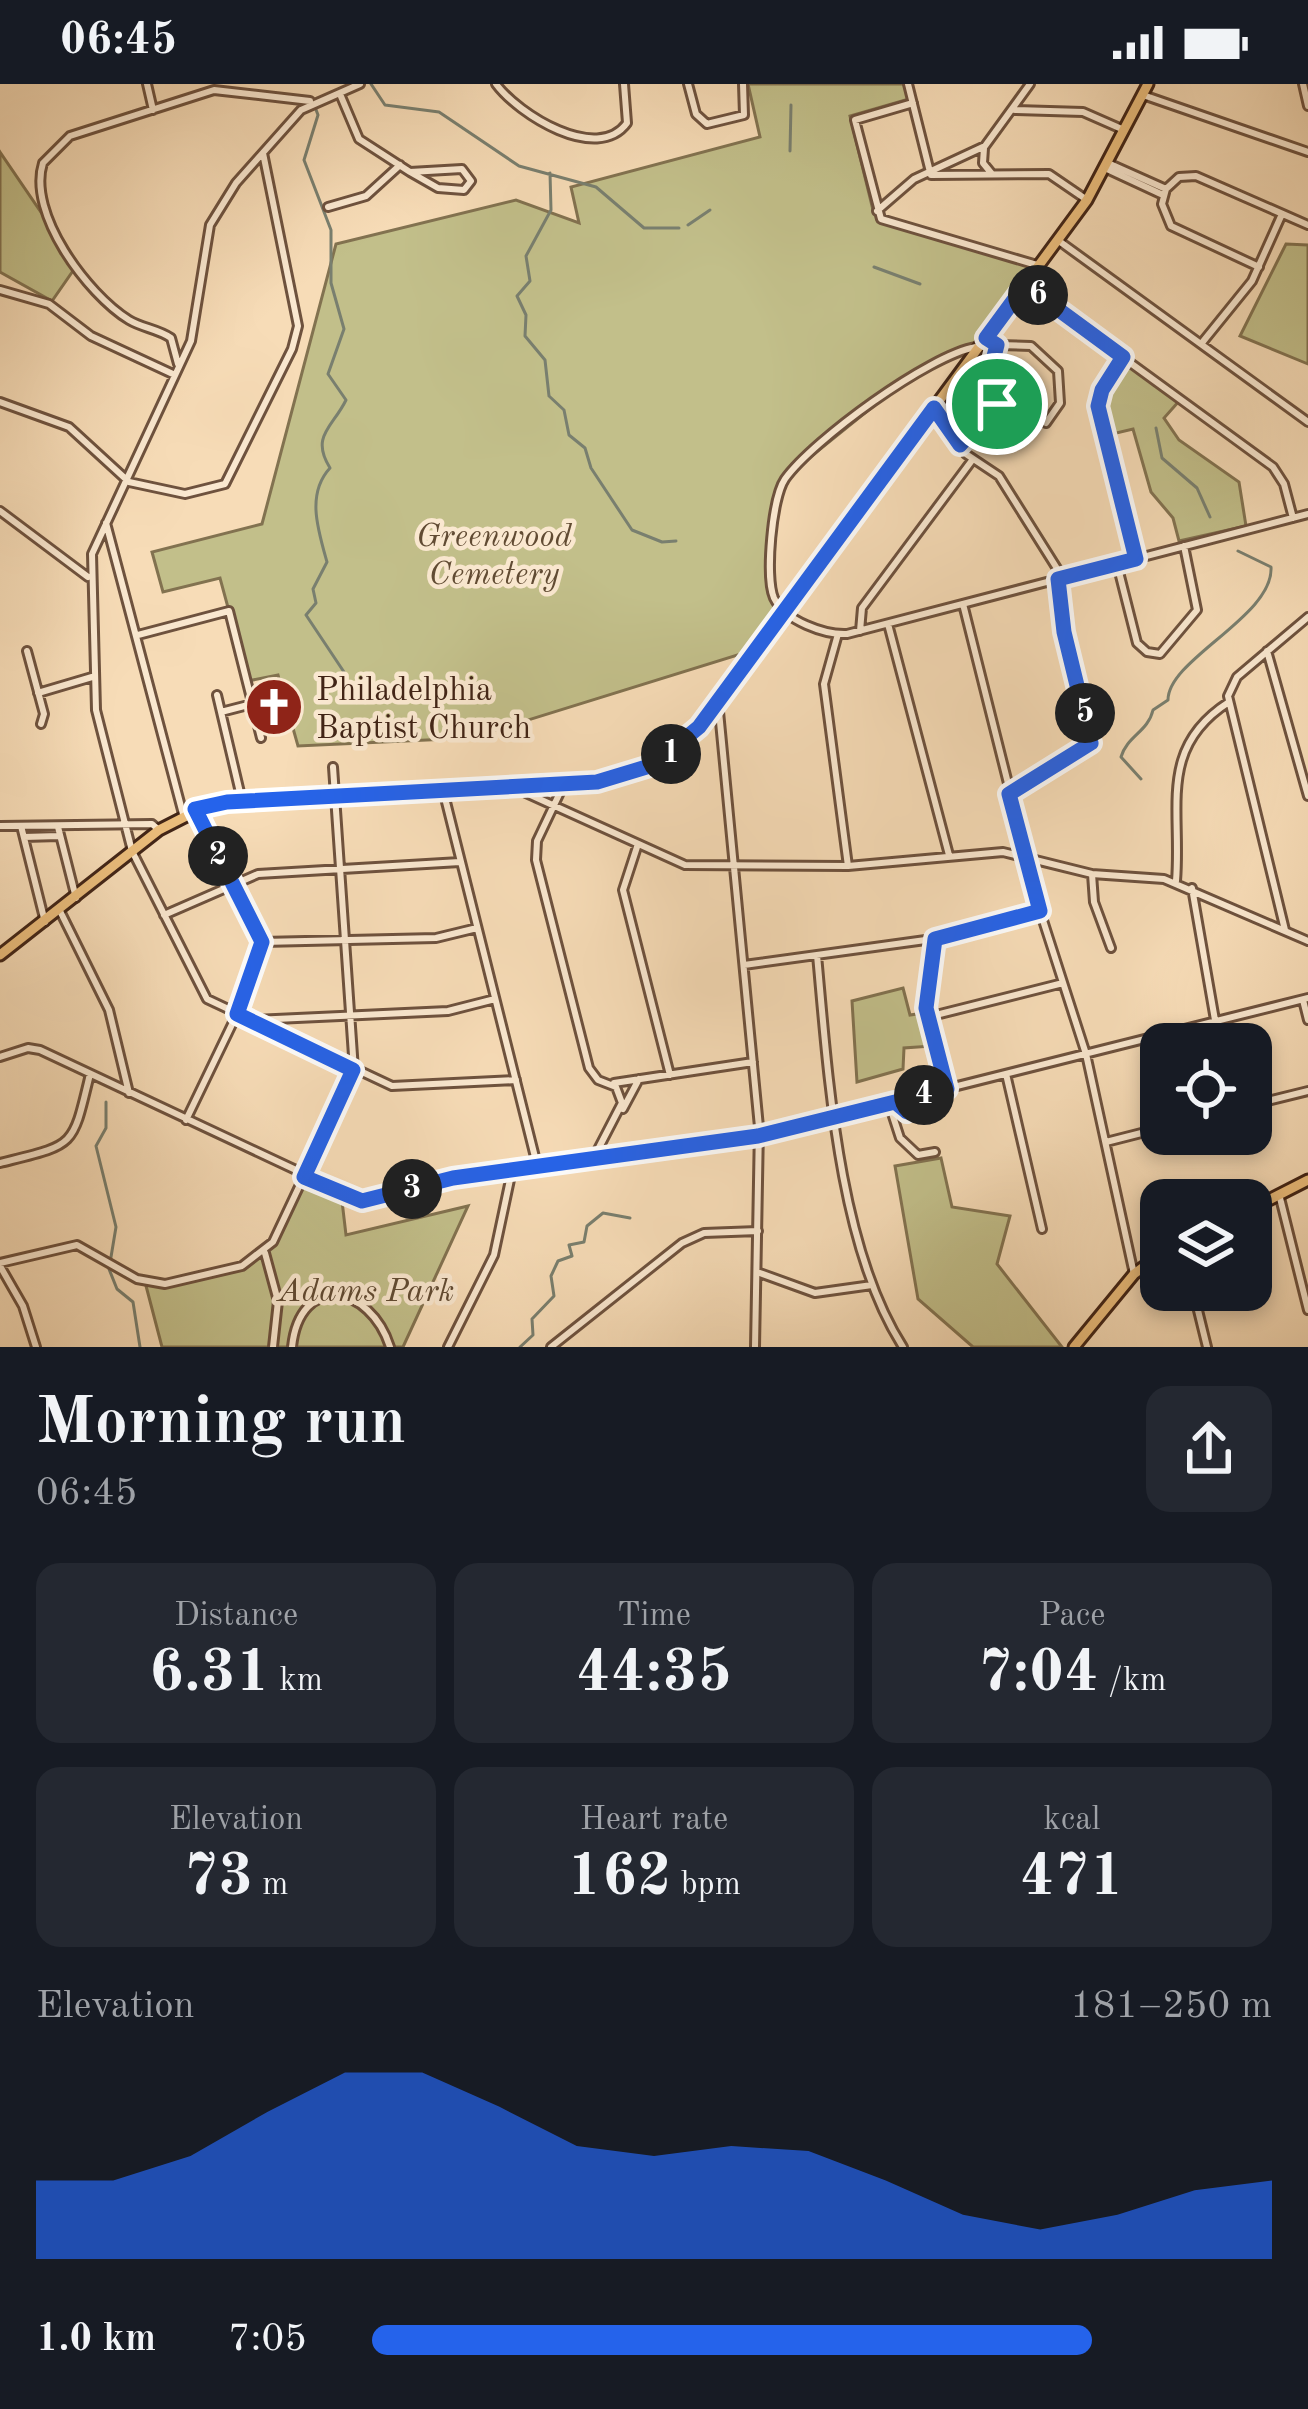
<!DOCTYPE html>
<html lang="en">
<head>
<meta charset="utf-8">
<style>
  body { margin:0; font-family:"Old Standard TT",serif; background:#242831; color:#f1f3f6; height:100vh; display:flex; flex-direction:column; font-size:45px; white-space:nowrap }
  * { box-sizing:border-box; margin:0 }
  p { font-size:39px; color:#9ea1a6 }
  .icon { flex:none; width:66px; height:66px; fill:none; stroke:currentColor; stroke-width:2; stroke-linecap:round; stroke-linejoin:round }
  .map { position:relative; height:1263px; overflow:hidden }
  .panel { display:flex; flex-direction:column; background:#171b24; flex:1 }
  .panel>* { flex:none }
  .controls { position:absolute; left:1140px; top:939px; display:grid; gap:24px }
  .controls a { display:grid; place-items:center; width:132px; height:132px; border-radius:24px; background:#171b24; box-shadow:0 6px 18px #0003; font-size:60px }
  .pin { position:absolute; display:grid; place-items:center; width:102px; height:102px; color:#fff; margin:-51px; border:6px solid #fff; border-radius:50%; box-shadow:0 3px 12px #0007 }
  .km { position:absolute; width:60px; height:60px; margin:-30px; border-radius:50%; background:#222; color:#fff; font-size:33px; line-height:60px; text-align:center }
  .round { display:grid; place-items:center; flex:none; width:126px; height:126px; border-radius:24px; background:#242831 }
  .head { display:flex; align-items:center; justify-content:space-between; height:204px; padding:0 36px }
  h1 { font-size:66px; font-weight:600; line-height:90px }
  .figures { display:grid; grid-template-columns:repeat(3,1fr); gap:18px; height:204px; padding:12px 36px }
  .figures div { display:grid; align-content:center; border-radius:24px; background:#242831; text-align:center }
  .figures b { font-size:60px; font-weight:600 }
  .figures small { font-size:33px; font-weight:400 }
  .figures p { font-size:33px }
  .chart { height:336px; padding:24px 36px }
  .chart p { display:flex; justify-content:space-between }
  .chart svg { width:100%; height:216px; margin-top:12px; fill:#2563eb; opacity:.7 }
  ul { padding:0 36px; list-style:none; font-size:39px }
  li { display:grid; grid-template-columns:192px 144px 1fr; align-items:center; height:90px }
  li i { height:30px; border-radius:15px; background:#2563eb }
  .status { display:flex; justify-content:space-between; align-items:center; height:84px; padding:0 60px; background:#171b24; direction:ltr }
  .status svg { height:33px; fill:currentColor }
  .map>svg:first-child { display:block }
  .green { fill:#c2bf8a; stroke:#827250; stroke-width:3 }
  .lines { fill:none; stroke-linecap:round; stroke-linejoin:round }
  .stream { stroke:#797f6f; stroke-width:3 }
  .minor-casing { stroke:#6e523e; stroke-width:12 }
  .major-casing { stroke:#412416; stroke-width:15 }
  .minor { stroke:#fae8d0; stroke-width:6 }
  .major { stroke:#ecbe7c; stroke-width:9 }
  .route-casing { stroke:#fff; stroke-width:24 }
  .route { stroke:#2563eb; stroke-width:15 }
  .labels { text-anchor:middle; stroke-width:9; stroke-linejoin:round; paint-order:stroke }
  .park-label { font-size:33px; font-style:italic; fill:#614b33; stroke:#fae8d0 }
  .poi-label { font-size:33px; fill:#412416; stroke:#fae8d0; text-anchor:start }
</style>
</head>
<body>
<div class="status"><b>06:45</b><svg viewBox="0 0 49 12"><path d="M0 12V9h3v3zM5 12V6h3v6zM10 12V3h3v9zM15 12V0h3v12zM26 1h20v11H26zM47 4h2v5h-2z"/></svg></div>
<div class="map">
<svg width="1308" height="1263" viewBox="0 0 1308 1263">
  <rect width="100%" height="100%" fill="#f7dcb7"/>
  <filter id="stains"><feTurbulence type="fractalNoise" baseFrequency=".00167" numOctaves="4"/><feColorMatrix values="0 0 0 0 .2 0 0 0 0 .09 0 0 0 0 .02 0 0 0 .5 -.17"/></filter>
  <radialGradient id="worn" r=".72"><stop offset=".6" stop-color="#630" stop-opacity="0"/><stop offset="1" stop-color="#630" stop-opacity=".3"/></radialGradient>
  <path class="green" d="M748 0H906L909 15 850 32 873 126 887 140 1040 181 980 266 923 282 793 387C768 423 756 491 785 526L757 565 470 654 298 662 278 591 248 597 220 494 163 508 152 468 262 440 336 160 516 116 579 139 571 103 760 53Z
    M0 68 77 181 52 217 0 188Z
    M1286 160 1308 161V280L1240 252Z
    M1126 278 1180 316 1164 334 1179 356 1239 398 1246 442 1179 457 1173 434 1151 408 1133 345 1108 351C1099 319 1106 304 1126 278Z
    M903 904 910 931 924 929 933 962 904 964 903 985 857 998 852 917Z
    M941 1074 952 1123 1010 1132 997 1180 1062 1263H973L918 1215 895 1082Z
    M305 1094 342 1117 346 1151 468 1122 403 1263H162L145 1198 209 1193 266 1169Z"/>
  <g class="lines">
    <path class="stream" d="M371 0 385 21 439 28 519 82 596 103 644 144H679
      M315 23 318 31 304 76 331 146V199L344 245 328 290 346 316C333 343 310 352 330 384 306 410 318 446 327 478L313 505 316 519 306 531 344 588 347 616
      M790 67 791 21
      M550 89 551 126 526 172 530 197 517 212 526 231 525 252 545 276 549 312 564 326 569 351 585 364 591 384 632 446 662 458 676 457
      M688 141 710 126
      M874 183 920 200
      M1156 344 1162 374 1197 404 1210 433
      M1141 695 1121 673C1127 652 1148 648 1153 626L1168 616C1168 575 1274 532 1271 483L1238 467
      M106 1018V1044L96 1062 116 1143 109 1185 117 1205 133 1218 140 1263
      M520 1263 533 1251 532 1235 554 1212 551 1192 558 1177 572 1172 569 1161 584 1158 587 1142 603 1129 630 1134"/>
    <defs>
      <path id="minor" d="M147 0 153 26
        M360 0 301 26 236 99 210 141 191 257 92 470 96 626 132 767 207 915 392 1002 516 996
        M496 0C518 30 597 80 627 39L624 0
        M688 0 696 30 707 40 744 31 743 0
        M908 0 930 88
        M1303 0 1308 22
        M340 10 359 55 410 88 462 85 471 97 464 106 438 104 410 88
        M1143 11 1308 68
        M913 19 855 36 881 135 1037 181
        M1015 26 1083 28 1124 46
        M984 64 983 79 992 90
        M1110 80 1166 105
        M1107 85 1163 111
        M931 91 1049 90 1087 116
        M1166 105 1179 93 1196 92 1308 141
        M1166 105 1162 120 1171 142 1259 183
        M328 123 366 112 400 81
        M877 127 914 95 985 62 1030 0
        M1059 157 1308 338
        M1025 202 1273 383 1284 400 1293 434
        M0 206 49 220 91 252 175 291
        M986 253 997 261 1031 262 1058 287 1060 319 1046 339
        M1201 260 1252 197 1282 130
        M976 263C929 271 813 356 785 395 772 414 765 493 774 514 785 537 825 551 847 550L1308 430
        M1123 273 1102 306 1098 322 1136 474
        M178 280 171 254C158 245 142 244 129 236 87 210 27 129 43 79L70 52 214 6 310 17
        M0 318 69 343 129 398 185 410 225 400 292 265 298 242 263 69
        M934 324 966 370 999 392 1063 494
        M975 347 1001 365 1023 336 998 320
        M960 361 997 320 1004 293 991 280 997 261
        M0 427 88 493
        M106 439 183 730
        M1117 480 1137 559 1147 568 1160 570 1197 526 1184 462
        M963 520 1040 827 1086 970 1134 1190
        M888 540 949 771
        M860 547 862 524 973 375
        M838 550 824 600 848 782
        M138 551 229 527 261 654
        M27 567 44 630 41 640
        M1267 567 1308 712
        M38 609 92 593
        M217 611 242 717
        M718 617 759 1043 755 1263
        M221 628 252 620
        M564 700 537 757 536 776 589 984 598 996 616 1003 622 1019 592 1077
        M515 704 685 781 848 782 1003 768 1092 790 1164 795 1308 857
        M443 706 538 1085
        M1009 710 1091 659 1064 547 1058 495
        M196 728 262 858
        M0 742 152 740 159 746
        M21 742 45 838
        M58 743 76 814
        M24 753 59 752
        M637 763 623 806 670 991
        M1092 790 1094 818 1111 864
        M1176 797C1182 725 1157 664 1229 618
        M1192 804 1215 936
        M60 827 109 926 129 1009
        M164 831 258 790 460 778
        M1285 846 1228 612 1237 593 1308 533
        M935 855 926 924 947 1004
        M262 858 436 854 477 844
        M817 871C828 989 838 1162 903 1263
        M744 881 940 854 1040 827
        M1303 916 1308 936
        M928 933 1063 899
        M254 936 448 927 495 915
        M0 973 28 964 40 966 362 1117 453 1094 758 1052 1308 914
        M1006 990 1042 1145
        M614 999 753 978
        M895 1018 907 1028 917 1013
        M889 1020 900 1054 918 1071 935 1068
        M1251 1021 1308 1007
        M623 1025 639 995
        M186 1036 237 930 262 858
        M1106 1058 1161 1044
        M0 1079C76 1060 72 1065 90 990
        M1279 1110 1308 1226
        M265 1169 278 1217 273 1263
        M0 1179 77 1161 137 1195 165 1200 242 1182 273 1158 354 986 333 683
        M0 1182 23 1222 36 1263
        M757 1188 815 1209 872 1201
        M1193 1206 1207 1263
        M292 1263C300 1189 370 1200 390 1263
        M448 1263 494 1171 511 1091
        M551 1263 682 1159 704 1149 758 1147"/>
      <path id="major" d="M0 871 159 746 206 722 597 698C639 692 671 674 699 643L1087 116 1148 0
        M1251 1125 1308 1096
        M1074 1263 1134 1190 1161 1170"/>
    </defs>
    <use href="#minor" class="minor-casing"/>
    <use href="#major" class="major-casing"/>
    <use href="#minor" class="minor"/>
    <use href="#major" class="major"/>
  </g>
  <g class="lines">
    <defs>
      <path id="route" d="M1025 201 1123 273 1102 306 1098 322 1136 475 1058 495 1064 548 1091 659 1009 710 1040 827 935 855 926 924 947 1005 917 1012 907 1028 895 1018 758 1052 453 1094 362 1117 304 1093 353 986 237 930 262 858 195 725 227 718 597 698 653 681 699 643 934 324 960 361 997 320 1004 293 992 280 997 261 986 254Z"/>
    </defs>
    <use href="#route" class="route-casing"/>
    <use href="#route" class="route"/>
  </g>
  <defs>
    <symbol id="church-disc" viewBox="-11 -11 22 22"><circle r="9.5" fill="#8f2418" stroke="#fae8d0"/><path d="M-1.2-6h2.4v3.5h3.3v2.4h-3.3V6h-2.4V-.1h-3.3v-2.4h3.3Z" fill="#fff"/></symbol>
  </defs>
  <g fill-rule="evenodd">
    <use href="#church-disc" x="241" y="590" width="66" height="66"/>
  </g>
  <g class="labels">
    <g class="park-label">
      <text x="494" y="462">Greenwood<tspan x="494" dy="38">Cemetery</tspan></text>
      <text x="366" y="1217">Adams Park</text>
    </g>
    <g class="poi-label">
      <text x="316" y="616">Philadelphia<tspan x="316" dy="38">Baptist Church</tspan></text>
    </g>
  </g>
  <rect width="100%" height="100%" filter="url(#stains)"/>
  <rect width="100%" height="100%" fill="url(#worn)"/>
</svg>
<div class="controls">
<a><svg class="icon" aria-label="locate" viewBox="0 0 24 24"><circle cx="12" cy="12" r="6"/><path d="M12 2v4M12 18v4M2 12h4M18 12h4"/></svg></a>
<a><svg class="icon" aria-label="layers" viewBox="0 0 24 24"><path d="M12 4l9 5-9 5-9-5zM3 14l9 5 9-5"/></svg></a>
</div>
<div class="pin" style="left:997px;top:320px;background:#1e9e55"><svg class="icon" aria-label="arrive" viewBox="0 0 24 24"><path d="M6 21V4h12l-3 4 3 4H6"/></svg></div>
<b class="km" style="left:671px;top:670px">1</b>
<b class="km" style="left:218px;top:772px">2</b>
<b class="km" style="left:412px;top:1105px">3</b>
<b class="km" style="left:924px;top:1011px">4</b>
<b class="km" style="left:1085px;top:629px">5</b>
<b class="km" style="left:1038px;top:211px">6</b>
</div>
<section class="panel">
<div class="head"><div><h1>Morning run</h1><p>06:45</p></div><a class="round"><svg class="icon" aria-label="share" viewBox="0 0 24 24"><path d="M12 15V3M7 8l5-5 5 5M5 13v7h14v-7"/></svg></a></div>
<div class="figures">
<div><p>Distance</p><b>6.31<small> km</small></b></div>
<div><p>Time</p><b>44:35</b></div>
<div><p>Pace</p><b>7:04<small> /km</small></b></div>
</div>
<div class="figures">
<div><p>Elevation</p><b>73<small> m</small></b></div>
<div><p>Heart rate</p><b>162<small> bpm</small></b></div>
<div><p>kcal</p><b>471</b></div>
</div>
<div class="chart"><p><span>Elevation</span>181–250 m</p>
<svg viewBox="0 0 160 44" preserveAspectRatio="none"><path d="M0 44V28L10 28L20 23L30 14L40 6L50 6L60 13L70 21L80 23L90 21L100 22L110 28L120 35L130 38L140 35L150 30L160 28V44z"/></svg>
</div>
<ul>
<li><b>1.0 km</b>7:05<i style="width:80%"></i></li>
</ul>
</section>
</body>
</html>
